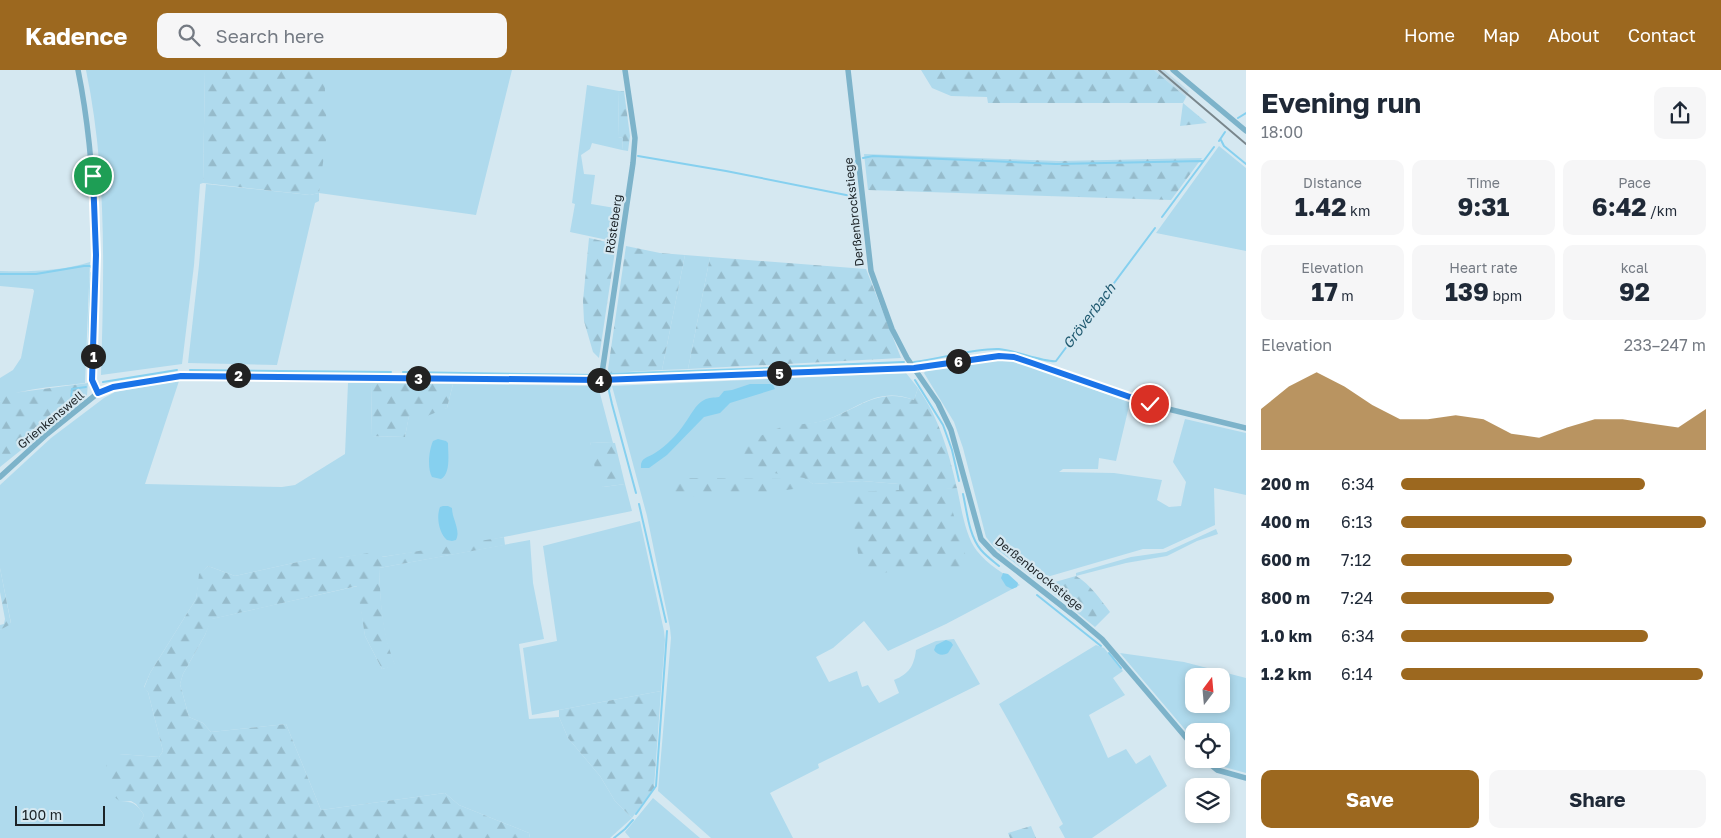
<!DOCTYPE html>
<html lang="en">
<head>
<meta charset="utf-8">
<style>
  body { margin:0; font-family:"Golos Text",sans-serif; background:#f6f6f7; color:#1f2937; height:100vh; display:flex; flex-direction:column; font-size:19px; white-space:nowrap }
  * { box-sizing:border-box; margin:0 }
  p { font-size:16px; color:#747a83 }
  .icon { flex:none; width:28px; height:28px; fill:none; stroke:currentColor; stroke-width:2; stroke-linecap:round; stroke-linejoin:round }
  .map { position:relative; flex:1; overflow:hidden }
  .details { display:flex; flex-direction:column; background:#fff; width:475px }
  .details>* { flex:none }
  .needle { width:32px; rotate:16deg }
  .buttons { position:absolute; left:1185px; top:598px; display:grid; gap:10px }
  .buttons a { display:grid; place-items:center; width:45px; height:45px; border-radius:10px; background:#fff; box-shadow:0 2px 8px #0003; font-size:25px }
  .scale { position:absolute; left:15px; bottom:12px; width:90px; box-sizing:border-box; padding-left:5px; border:2px solid #1c2327; border-top:0; font-size:14px; line-height:18px; white-space:nowrap; color:#1c2327; -webkit-text-stroke:4px #d5e8f1; paint-order:stroke }
  .pin { position:absolute; display:grid; place-items:center; width:42px; height:42px; color:#fff; margin:-21px; border:2px solid #fff; border-radius:50%; box-shadow:0 1px 5px #0007 }
  .km { position:absolute; width:25px; height:25px; margin:-12px; border-radius:50%; background:#222; color:#fff; font-size:14px; line-height:25px; text-align:center }
  .round { display:grid; place-items:center; flex:none; width:52px; height:52px; border-radius:10px; background:#f6f6f7 }
  .overview { display:flex; align-items:center; justify-content:space-between; height:85px; padding:0 15px }
  h1 { font-size:28px; font-weight:700; line-height:38px }
  .stats { display:grid; grid-template-columns:repeat(3,1fr); gap:8px; height:85px; padding:5px 15px }
  .stats div { display:grid; align-content:center; border-radius:10px; background:#f6f6f7; text-align:center }
  .stats b { font-size:25px; font-weight:700 }
  .stats small { font-size:14px; font-weight:400 }
  .stats p { font-size:14px }
  .chart { height:140px; padding:10px 15px }
  .chart p { display:flex; justify-content:space-between }
  .chart svg { width:100%; height:90px; margin-top:5px; fill:#9c681f; opacity:.7 }
  .primary-button { display:flex; gap:10px; margin-top:auto; padding:10px 15px }
  .primary-button a { flex:1; height:58px; border-radius:10px; background:#9c681f; color:#fff; font-size:20px; font-weight:700; line-height:58px; text-align:center }
  .primary-button a+a { background:#f6f6f7; color:#1f2937 }
  ul { padding:0 15px; list-style:none; font-size:16px }
  li { display:grid; grid-template-columns:80px 60px 1fr; align-items:center; height:38px }
  li i { height:12px; border-radius:6px; background:#9c681f }
  header { display:flex; align-items:center; gap:30px; box-sizing:border-box; height:70px; padding:0 25px; background:#9c681f; color:#fff }
  header strong { font-size:24px }
  nav { display:flex; gap:28px; margin-inline-start:auto; font-size:18px }
  .search { width:350px; height:45px; background:#f6f6f7; display:flex; align-items:center; gap:12px; box-sizing:border-box; padding:0 18px; border-radius:10px; color:#747a83; font-size:19px }
  main { display:flex; flex:1; min-height:0 }
  .map>svg:first-child { display:block }
  .built { fill:#c1dbe8 }
  .green { fill:#afdaed; fill-rule:evenodd }
  .forest { fill:url(#forest-firs) }
  .water { fill:#86d0ef }
  .lines { fill:none; stroke-linecap:round; stroke-linejoin:round }
  .stream { stroke:#86d0ef; stroke-width:2 }
  .street { stroke:#7db3ca; stroke-width:5.5 }
  .rail { stroke:#79868c; stroke-width:2 }
  .route-casing { stroke:#fff; stroke-width:10 }
  .route { stroke:#1a73e8; stroke-width:6 }
  .labels { text-anchor:middle; stroke-width:4.5; stroke-linejoin:round; paint-order:stroke }
  .street-label { font-size:12px; fill:#1c2327; stroke:#d5e8f1 }
  .water-label { font-size:14px; font-style:italic; fill:#205a70; stroke:#d5e8f1 }
</style>
</head>
<body>
<header>
<strong>Kadence</strong>
<div class="search"><svg class="icon" aria-label="search" viewBox="0 0 24 24"><circle cx="10" cy="10" r="6"/><path d="M15 15l6 6"/></svg>Search here</div>
<nav><a>Home</a><a>Map</a><a>About</a><a>Contact</a></nav>
</header>
<main>
<div class="map">
<svg width="1246" height="768" viewBox="0 0 1246 768">
  <defs>
    <pattern id="forest-firs" width="22" height="20" patternUnits="userSpaceOnUse" patternTransform="scale(1.25)"><rect width="22" height="20" fill="#afdaed"/><path d="M5 1l3.5 6h-7zM16 11l3.5 6h-7z" fill="#96bbcb"/></pattern>
  </defs>
  <rect width="100%" height="100%" fill="#d5e8f1"/>
  <path class="built" d="M1154 0H1164L1189 21 1186 27Z"/>
  <path class="green" d="M86 0H205L203 113 200 114 194 195 182 294 101 305C104 202 107 101 86 0Z
    M324 0H512L476 145 319 123V131L315 133 277 295 188 293 199 195 206 114 310 125 319 123 324 31Z
    M587 15 619 21 618 67 623 68 622 80 592 73 590 79 581 85 584 104 595 105 591 134 621 139 617 172 570 162 575 134 572 133Z
    M1219 76 1246 98V181L1156 163Z
    M685 185 710 187 688 299 662 300Z
    M90 192 85 313C66 316 10 318 0 332V308L13 300 21 288 34 221 33 219 0 216V201C30 202 62 201 90 192Z
    M988 289C1012 288 1037 293 1057 307L1130 332 1116 391 1099 388 1098 399H1063L1059 402 1114 403 1162 410 1157 430 1169 437 1181 436 1186 412 1173 392 1185 349 1246 363V425L1214 418 1215 455 1163 479H1143L1040 509 1034 508 994 477 986 467 963 378 954 352 924 303 927 299Z
    M906 303 918 318 914 330C877 316 858 339 826 350 810 355 792 355 776 359L783 403 805 408 813 414 862 411 899 414V420L957 418C961 436 965 466 977 481 988 495 1006 505 1020 515L946 554 888 581 864 551 833 578 816 587 829 612 857 601 862 617 868 615 879 633 899 623 894 610C909 604 914 596 916 580L936 571 954 569 980 614 818 694 819 698 770 723 793 768H711L658 721 671 568 670 558 647 446 612 316Z
    M179 311 145 414 282 417 295 415 345 384 348 313H372L371 366 405 367 409 345 447 338 453 314 598 316 613 373 590 372 603 417 625 414 632 441 470 474 381 487V482L338 488H316L235 506 208 496 200 504 196 529 150 603 144 617 148 622 163 681 159 687 119 684 121 732C134 731 137 735 144 745L139 755V768H0V560L11 553 0 498V415L51 368 104 328 115 322Z
    M640 451 664 561 665 570 661 621 532 645 523 578 557 571 543 476Z
    M1216 459 1218 464 1197 471 1167 486 1126 493 1076 506V503L1131 487 1166 482Z
    M530 470 533 513 544 569 519 574 529 649 559 647 568 668 600 706 615 731 632 748 610 768H530L529 763 459 735 445 723 321 740 286 654 211 662 203 653 189 647 180 614 183 604 205 565 211 549 358 516 365 566 382 599 395 595C382 568 380 528 379 498Z
    M1096 575 1104 578 1123 601 1113 608 1125 625 1089 645 1108 688 1126 679 1136 694 1150 685 1167 716 1092 768H1065L1059 757 1063 754C1042 714 1022 674 999 634Z
    M1120 583 1184 592 1246 608V703L1217 695 1211 689H1221V661H1194V670ZM1194 606H1221V634H1194Z
    M653 728 700 768H630L625 762Z"/>
  <path class="forest" d="M205 0H324L327 62 319 123 310 125 203 113Z
    M921 0H1154L1186 27 1183 33 1207 53 1180 56 1183 33H988L987 27 951 26 932 18Z
    M619 21H624L630 66 628 81 622 80 623 68 618 67Z
    M864 84 1059 91 1202 88 1171 130 868 120Z
    M589 168 616 174 599 288 593 282 584 251 583 231Z
    M626 176 660 183 685 185 662 300 609 303 608 299Z
    M710 187 866 199 901 288 688 299Z
    M88 313 87 325 81 332 0 397V332L2 328 13 323Z
    M372 313 453 314 447 338 422 348 409 346 405 367 371 366Z
    M918 318C940 350 948 380 957 418L946 419 969 497 861 504 849 422 899 420V414L862 411 813 414 804 408 745 398 744 384 748 373C757 368 766 362 776 359 792 353 810 355 826 350 859 339 877 317 914 330Z
    M590 372 615 373 625 414 603 417 597 410Z
    M675 408 796 409 808 417 764 423 675 427 673 420Z
    M504 467 505 475 379 498C380 527 383 570 396 596L382 599 365 566 357 516 212 549 205 565 183 604 180 614 189 647 203 653 211 662 286 654 321 740 445 723 459 735 529 763 530 768H139V755L144 745 136 734 131 731 121 732 109 723 105 714 107 688 119 684 159 687 163 681 148 622 144 618 150 603 196 529 199 504 208 496 235 506 316 488H338L381 481 382 487Z
    M0 498 11 554 0 560V555L4 554 5 549 0 522Z
    M1076 506C1091 515 1100 529 1110 542L1095 557 1047 518 1048 514Z
    M661 621 654 718 632 748 615 731 600 706 568 668 559 647V640Z
    M1031 756 1036 768H1010L1008 763Z"/>
  <path class="water" d="M750 314H770L773 315 775 319 730 333 720 343 704 347 667 385 649 398H641C640 387 648 388 655 383 667 375 677 365 685 353 691 345 695 335 704 330 709 327 714 328 719 327L724 321 732 320Z
    M438 369 446 371 448 373C448 384 451 403 441 409L432 407C427 398 429 380 433 371Z
    M443 436H448L452 438C452 449 461 460 456 470L452 471 447 470C439 463 436 447 440 437Z
    M1003 503 1008 504 1018 513 1017 517 1012 519 1006 516 1001 508Z
    M946 570 951 572 953 575 948 583C943 586 937 585 934 580L936 575Z"/>
  <g class="lines">
    <path class="stream" d="M1238 48 1246 43
      M1221 70 1224 76 1246 94
      M1219 71 1225 62
      M638 86 726 101 851 126H854L856 123 853 95 855 91
      M863 88 873 86 1056 94 1203 91
      M1162 147 1214 77
      M0 204H36L84 196H90L91 197
      M914 292C940 289 974 278 999 279 1014 280 1046 293 1056 291L1155 158
      M777 297 904 292
      M88 298 91 203
      M190 300 391 302
      M403 302 594 305
      M607 304 769 298
      M915 310 943 355 952 380 959 411
      M103 312 177 300
      M610 314 609 321 612 334 636 423
      M70 338 72 319 86 317
      M963 424C967 442 969 466 981 480 986 486 993 491 999 496
      M639 434 666 552
      M1037 525 1101 576
      M1109 583 1121 598
      M636 744 656 716 667 561
      M614 768 625 759 633 750"/>
    <path class="street" d="M78 0C99 104 96 205 92 310L98 323
      M848 0 871 201 892 259 907 288 938 333 951 360 981 469 995 484 1076 547 1102 569 1194 677
      M1173 0 1246 61
      M601 310 633 93 635 68 625 0
      M0 407 47 364 98 323 113 317 181 306 614 310 914 298 979 287 1004 286 1032 293 1160 337 1246 358
      M1204 689 1217 700 1246 708"/>
    <path class="rail" d="M1159 0 1246 74"/>
  </g>
  <g class="lines">
    <defs>
      <path id="route" d="M93 106 96 185 92 310 98 323 113 317 181 306 601 310 914 298 999 286 1014 287 1032 293 1150 334"/>
    </defs>
    <use href="#route" class="route-casing"/>
    <use href="#route" class="route"/>
  </g>
  <g class="labels">
    <g class="street-label">
      <text transform="translate(854 142) rotate(-96)" y="4">Derßenbrockstiege</text>
      <text transform="translate(614 154) rotate(-82)" y="4">Rösteberg</text>
      <text transform="translate(51 350) rotate(-40)" y="4">Grienkenswell</text>
      <text transform="translate(1039 504) rotate(39)" y="4">Derßenbrockstiege</text>
    </g>
    <g class="water-label">
      <text transform="translate(1089 246) rotate(-53)" y="5">Gröverbach</text>
    </g>
  </g>
</svg>
<div class="buttons">
<a><svg class="needle" viewBox="-14 -14 28 28"><path d="M0-13l5 13h-10z" fill="#e53935"/><path d="M0 13l5-13h-10z" fill="#747a83"/></svg></a>
<a><svg class="icon" aria-label="locate" viewBox="0 0 24 24"><circle cx="12" cy="12" r="6"/><path d="M12 2v4M12 18v4M2 12h4M18 12h4"/></svg></a>
<a><svg class="icon" aria-label="layers" viewBox="0 0 24 24"><path d="M12 4l9 5-9 5-9-5zM3 14l9 5 9-5"/></svg></a>
</div>
<div class="scale">100 m</div>
<div class="pin" style="left:93px;top:106px;background:#1e9e55"><svg class="icon" aria-label="arrive" viewBox="0 0 24 24"><path d="M6 21V4h12l-3 4 3 4H6"/></svg></div>
<div class="pin" style="left:1150px;top:334px;background:#d93025"><svg class="icon" aria-label="check" viewBox="0 0 24 24"><path d="M5 12l5 5 9-10"/></svg></div>
<b class="km" style="left:93px;top:286px">1</b>
<b class="km" style="left:238px;top:305px">2</b>
<b class="km" style="left:418px;top:308px">3</b>
<b class="km" style="left:599px;top:310px">4</b>
<b class="km" style="left:779px;top:303px">5</b>
<b class="km" style="left:958px;top:291px">6</b>
</div>
<section class="details">
<div class="overview"><div><h1>Evening run</h1><p>18:00</p></div><a class="round"><svg class="icon" aria-label="share" viewBox="0 0 24 24"><path d="M12 15V3M7 8l5-5 5 5M5 13v7h14v-7"/></svg></a></div>
<div class="stats">
<div><p>Distance</p><b>1.42<small> km</small></b></div>
<div><p>Time</p><b>9:31</b></div>
<div><p>Pace</p><b>6:42<small> /km</small></b></div>
</div>
<div class="stats">
<div><p>Elevation</p><b>17<small> m</small></b></div>
<div><p>Heart rate</p><b>139<small> bpm</small></b></div>
<div><p>kcal</p><b>92</b></div>
</div>
<div class="chart"><p><span>Elevation</span>233–247 m</p>
<svg viewBox="0 0 160 44" preserveAspectRatio="none"><path d="M0 44V24L10 13L20 6L30 13L40 22L50 29L60 29L70 27L80 29L90 36L100 38L110 33L120 29L130 29L140 31L150 33L160 24V44z"/></svg>
</div>
<ul>
<li><b>200 m</b>6:34<i style="width:80%"></i></li>
<li><b>400 m</b>6:13<i style="width:100%"></i></li>
<li><b>600 m</b>7:12<i style="width:56%"></i></li>
<li><b>800 m</b>7:24<i style="width:50%"></i></li>
<li><b>1.0 km</b>6:34<i style="width:81%"></i></li>
<li><b>1.2 km</b>6:14<i style="width:99%"></i></li>
</ul>
<div class="primary-button"><a>Save</a><a>Share</a></div>
</section>
</main>
</body>
</html>
